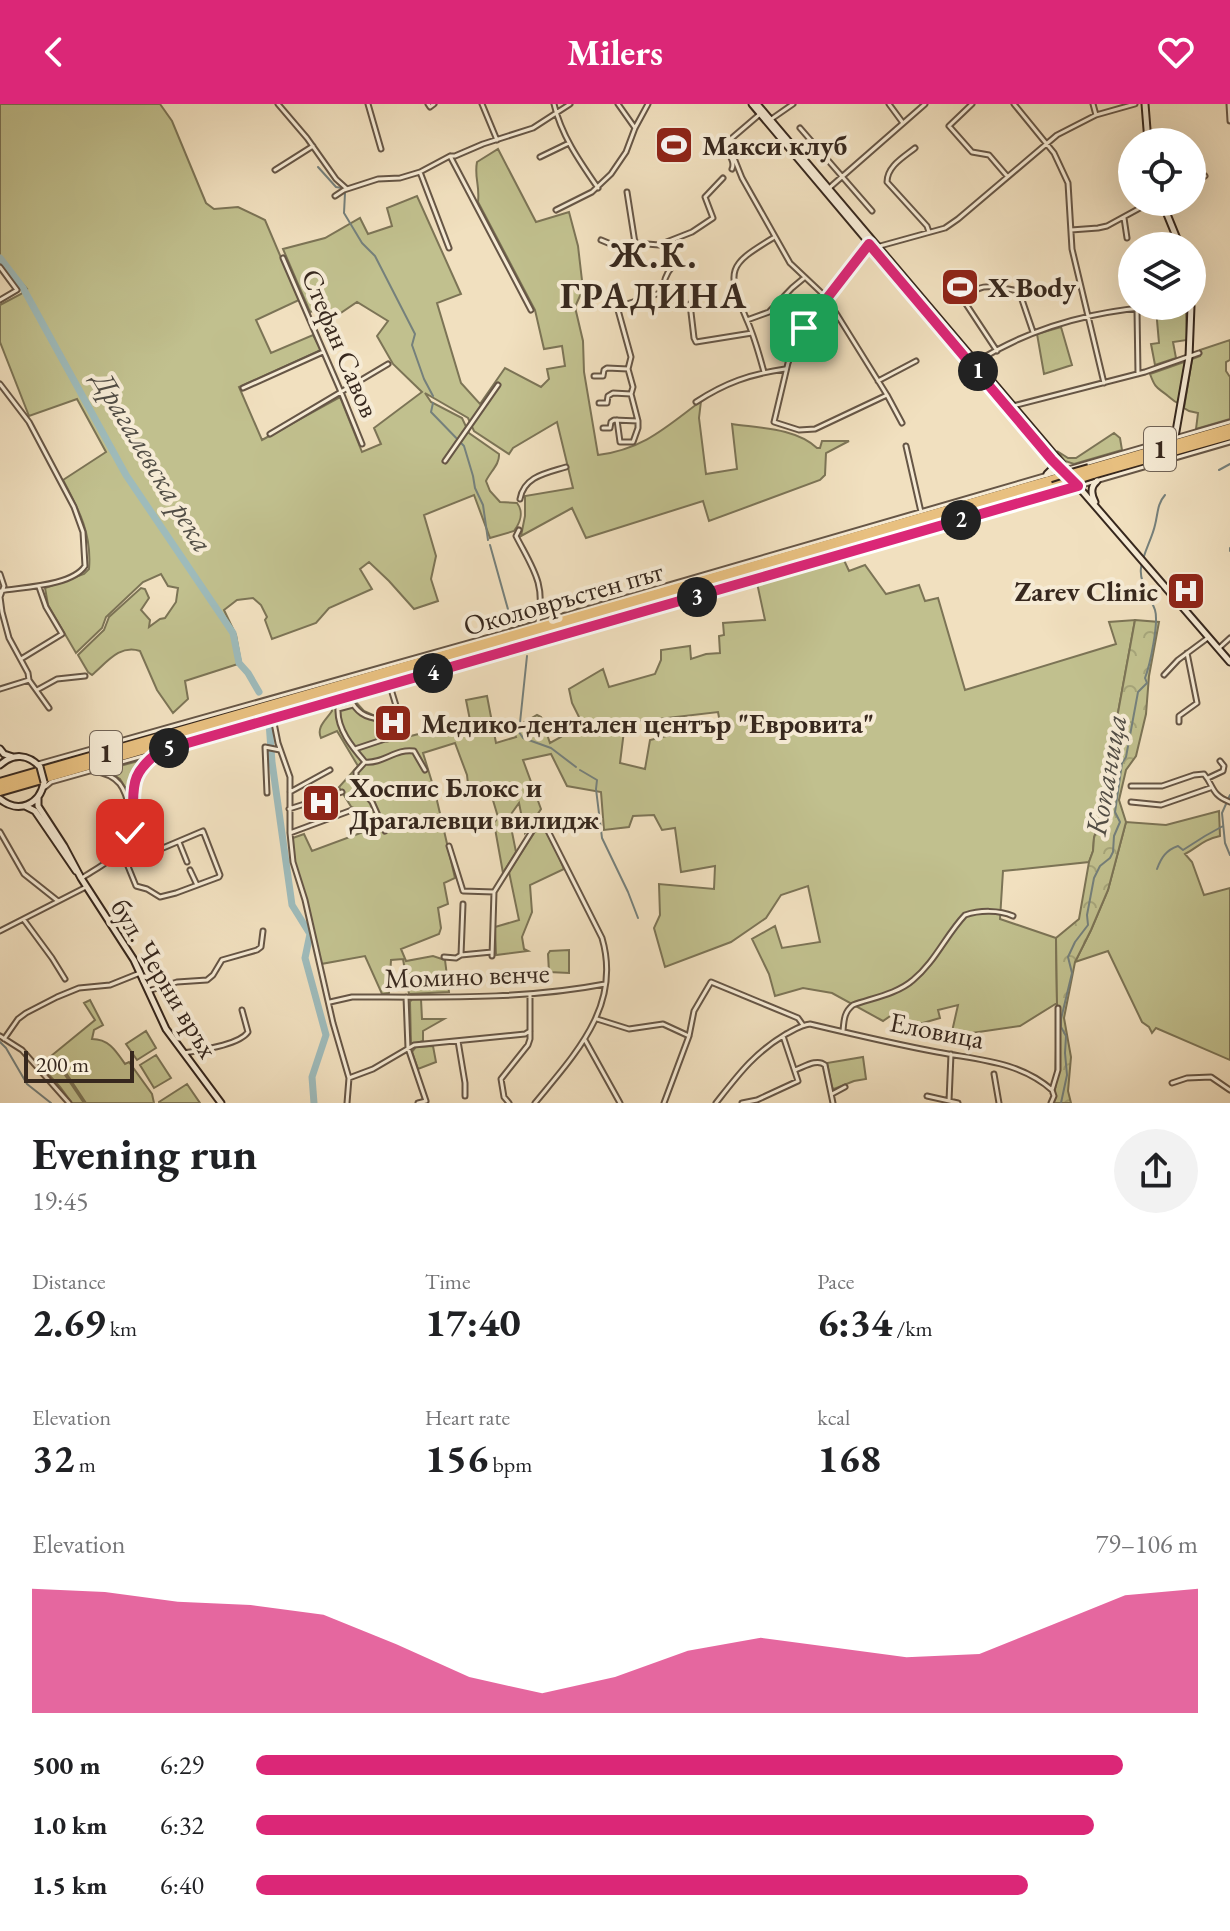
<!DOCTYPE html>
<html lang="en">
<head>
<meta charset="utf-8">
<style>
  body { margin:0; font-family:"EB Garamond",serif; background:#f2f2f2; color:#202124; height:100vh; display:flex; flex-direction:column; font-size:30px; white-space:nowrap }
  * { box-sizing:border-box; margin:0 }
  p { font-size:26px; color:#757577 }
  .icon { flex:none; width:44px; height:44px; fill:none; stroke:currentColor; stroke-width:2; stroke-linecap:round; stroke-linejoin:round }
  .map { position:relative; height:999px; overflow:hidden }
  .side { display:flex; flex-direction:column; background:#fff; flex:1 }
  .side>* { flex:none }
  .controls { position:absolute; left:1118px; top:24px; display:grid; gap:16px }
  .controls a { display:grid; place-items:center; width:88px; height:88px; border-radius:50%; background:#fff; box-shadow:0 8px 32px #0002; font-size:40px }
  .scale { position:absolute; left:24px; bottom:20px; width:110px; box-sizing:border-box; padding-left:8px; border:4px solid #37281e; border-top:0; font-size:22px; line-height:28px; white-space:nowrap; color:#37281e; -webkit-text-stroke:6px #f6ebd5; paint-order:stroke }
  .pin { position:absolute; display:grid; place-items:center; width:68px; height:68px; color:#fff; margin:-34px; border-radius:16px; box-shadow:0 4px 12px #0006 }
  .km { position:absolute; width:40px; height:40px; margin:-20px; border-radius:50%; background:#222; color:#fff; font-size:22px; line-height:40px; text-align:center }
  .round { display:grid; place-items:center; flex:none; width:84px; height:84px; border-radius:42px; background:#f2f2f2 }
  .headline { display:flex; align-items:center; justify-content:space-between; height:136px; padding:0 32px }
  h1 { font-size:44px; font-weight:700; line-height:60px }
  .figures { display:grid; grid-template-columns:repeat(3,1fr); gap:12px; height:136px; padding:8px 32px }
  .figures div { display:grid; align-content:center }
  .figures b { font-size:40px; font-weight:700 }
  .figures small { font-size:22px; font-weight:400 }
  .figures p { font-size:22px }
  .chart { height:224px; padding:16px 32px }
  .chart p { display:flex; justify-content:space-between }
  .chart svg { width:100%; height:144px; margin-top:8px; fill:#db2777; opacity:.7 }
  ul { padding:0 32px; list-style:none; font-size:26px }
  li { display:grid; grid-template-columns:128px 96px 1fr; align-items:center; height:60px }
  li i { height:20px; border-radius:10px; background:#db2777 }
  header { display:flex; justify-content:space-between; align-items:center; height:104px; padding:0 32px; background:#db2777; color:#fff; font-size:36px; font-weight:700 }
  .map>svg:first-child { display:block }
  .grass { fill:#c1c08e; stroke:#7c7456; stroke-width:2; fill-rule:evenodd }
  .forest { fill:url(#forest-crowns); stroke:#7c7456; stroke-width:2 }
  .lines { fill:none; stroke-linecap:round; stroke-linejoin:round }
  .stream { stroke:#75807c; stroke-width:2 }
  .river { stroke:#9ebbbb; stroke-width:7 }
  .street-casing { stroke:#665646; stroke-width:7 }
  .secondary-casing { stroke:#37281e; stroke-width:9 }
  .highway-casing { stroke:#37281e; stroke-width:12 }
  .street { stroke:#f6ebd5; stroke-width:3 }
  .secondary { stroke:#f6ebd5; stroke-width:5 }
  .highway { stroke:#e8c080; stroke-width:8 }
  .secondary-bridge-casing { stroke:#37281e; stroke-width:9; stroke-linecap:butt }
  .highway-bridge-casing { stroke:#37281e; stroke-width:12; stroke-linecap:butt }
  .secondary-bridge { stroke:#f6ebd5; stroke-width:5 }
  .highway-bridge { stroke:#e8c080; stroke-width:8 }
  .route-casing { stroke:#fff; stroke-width:16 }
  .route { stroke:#db2777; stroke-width:10 }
  .labels { text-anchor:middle; stroke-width:8; stroke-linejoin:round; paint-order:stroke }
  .shield { fill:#f6ebd5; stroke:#706255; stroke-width:2 }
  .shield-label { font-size:26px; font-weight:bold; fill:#37281e }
  .poi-label { font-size:28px; font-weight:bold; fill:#37281e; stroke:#f6ebd5; text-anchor:start }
  .street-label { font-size:28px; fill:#37281e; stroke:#f6ebd5 }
  .water-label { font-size:30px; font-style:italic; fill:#514d45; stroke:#f6ebd5 }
  .district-label { font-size:36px; font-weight:bold; letter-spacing:2px; fill:#37281e; stroke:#f6ebd5 }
</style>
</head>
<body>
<header><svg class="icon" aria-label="back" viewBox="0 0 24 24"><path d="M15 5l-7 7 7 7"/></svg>Milers<svg class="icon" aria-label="heart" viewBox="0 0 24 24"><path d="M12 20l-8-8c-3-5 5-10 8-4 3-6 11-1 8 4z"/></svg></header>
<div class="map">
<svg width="1230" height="999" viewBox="0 0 1230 999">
  <defs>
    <pattern id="forest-crowns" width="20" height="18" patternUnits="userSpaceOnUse" patternTransform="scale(2)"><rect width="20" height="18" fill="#c1c08e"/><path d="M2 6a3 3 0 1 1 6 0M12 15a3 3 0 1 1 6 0" fill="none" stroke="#a6a57a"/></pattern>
  </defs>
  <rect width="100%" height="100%" fill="#f1e0bf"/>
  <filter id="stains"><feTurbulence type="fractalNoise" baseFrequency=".0025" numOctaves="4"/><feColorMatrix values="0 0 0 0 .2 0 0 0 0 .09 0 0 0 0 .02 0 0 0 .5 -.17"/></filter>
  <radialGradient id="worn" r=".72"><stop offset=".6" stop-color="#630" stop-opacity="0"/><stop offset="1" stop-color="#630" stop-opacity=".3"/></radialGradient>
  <path class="grass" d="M0 0H160L172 17 206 99 214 105 238 103 265 116 299 196 256 216 271 249 313 231 321 246 239 283 262 336 340 293 362 348 381 340 374 324 422 288 393 260 377 232 388 217 357 198 326 219 319 205 310 208 283 145 325 134 360 114 368 130 392 122 387 104 417 92 461 190 437 199 461 279 480 300 505 264 541 283 549 275 547 265 565 262 562 242 544 245 535 206 478 98C480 81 474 73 477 58L498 45 536 118 569 108 578 142 583 185 575 203 583 237 584 268 598 351C644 345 666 323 701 297L699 314 706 370 737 365 732 320C759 324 796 324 817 344H820L822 337H849L826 349 825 371 820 376 709 417 703 397 586 434 572 404 521 432 525 412V392L573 384 557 318 513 344 509 350 474 327 468 314 425 289 431 298 462 314 469 329 499 350C500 360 490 368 486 377L490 387 500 398 517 399C524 408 520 419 514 427L490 434 474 391 424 411 436 452 431 475 438 497 414 505 389 477 369 458 360 465 372 485 329 504 316 519 272 535 265 516 267 513 261 501 253 494 237 496 224 506 236 531 241 559 185 577 188 595 173 609 157 586 140 547C120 540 107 558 92 571L88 568 78 551 104 526 109 513 141 484 145 485 149 494 141 506 150 516 149 523 160 515 165 514 176 498 178 484 168 482 161 470 143 478 106 513 102 524 76 549 48 501 45 484 84 470 89 465C92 430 79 406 63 376L106 348 77 295 29 312 0 238V201L21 190 27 185 0 154Z
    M672 25 689 38 676 56 659 43Z
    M1156 205 1186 207 1187 236 1173 238 1176 254 1155 261 1151 240 1159 239Z
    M1061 223 1072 261 1044 270 1037 230Z
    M1230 236V256L1226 258V267L1230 273V315L1196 325 1198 309 1189 307 1184 304 1192 255 1200 252V246Z
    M1184 258 1185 259 1178 299C1174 298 1172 295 1168 292 1157 283 1156 286 1150 270Z
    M1114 329 1120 334 1122 346 1074 360 1065 357 1057 347 1068 354H1076Z
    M843 454 849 467 865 461 886 490 919 481 925 497 938 494 965 586 1116 540 1109 518 1135 516 1117 614 1115 671 1106 693 1094 734 1093 747 1089 758 1003 767 1000 815 1056 834 1057 899 1020 922 951 932 958 901 938 906 940 914 909 923 905 911 896 908 883 917 832 889 803 884 775 892 769 870 752 835 775 822 782 844 820 838 808 782 781 791 766 814 731 838 665 863 654 824 660 811 659 780 714 785 715 762 681 768 675 724 662 726 654 711 633 712 629 723 604 726 601 688 567 682 551 650 523 656 541 705 525 729 519 699 509 713 516 748 503 769 494 719 498 713 489 683 469 689 467 671 455 639 423 649 435 688 455 774 444 779 448 800 438 804 441 824 439 830 401 845 406 857 433 852 445 856 449 888 409 890 403 855 391 856 389 889 382 890 365 852 321 860 305 796 296 772 290 735 304 730 312 747 366 727 339 683 358 662 337 627 321 634C316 623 326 616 332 607L331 601 353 595 364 607 382 615 390 632 404 626 407 633 449 622 451 628 471 621 466 596 487 592 496 639 516 633 513 625 537 611 541 613 550 639 561 633 581 617 572 599 569 585 603 565 609 583 655 570 661 556V546L690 542 691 555 706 550 720 549 719 532 724 531 723 519 765 516 757 479ZM718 608 720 619 650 636 645 665 620 659 625 619Z
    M146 655 134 671 129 690 120 675 105 666Z
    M1219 707 1220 732C1202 736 1200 742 1185 750L1192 758 1204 791 1230 784V956L1156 924 1152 929 1149 923 1142 918 1108 847 1075 858 1091 826 1108 786 1126 718 1166 721Z
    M541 724C553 731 558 752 564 765L530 781 532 808 522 833 524 845 528 847 496 851 495 823 519 816 509 768 536 726Z
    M569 846V869L549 868 548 850 550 847Z
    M412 895H421L422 915H444L423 927V937L411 941 410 898Z
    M90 896 103 921 94 926 92 935C109 935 116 947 125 960L129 958 152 990 154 999H86L66 969 65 971 84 999H72L60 983 40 961 95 916 84 899Z
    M146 927 156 944 137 956 126 940Z
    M433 942 436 958 418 965 412 948 416 943Z
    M156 951 171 974 154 984 140 961Z
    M863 953 866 975 854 977 834 985 832 984 827 959Z
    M187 980 200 999H159V998Z"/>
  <path class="forest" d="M1135 516 1159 518 1149 572 1146 610 1136 652 1126 666 1119 696 1126 718 1108 786 1091 826 1075 858 1064 914 1071 953 1068 987 1071 999H1054L1055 990 1057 899 1056 834 1079 815 1089 758 1093 747 1094 734 1106 693 1115 671 1117 614Z"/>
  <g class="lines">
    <path class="stream" d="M318 63 336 83 342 84
      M345 89 344 109 362 139 375 152 415 230 412 241 424 275 433 292
      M433 299 431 308 464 342 473 372 475 384 483 401 488 436
      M1219 366 1230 360
      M490 441 511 516
      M1230 444V447
      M527 552 519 628 523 634 551 644 576 663
      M580 666 597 676 596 685 602 734 628 788 638 814
      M1230 691 1222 709 1225 739 1230 751
      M1157 765C1161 754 1166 746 1178 742L1183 746 1205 732 1223 722
      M0 938 6 944 27 980 51 999
      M1061 999 1067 971 1065 949 1066 932 1061 923V915L1072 869 1068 853 1075 838 1088 821 1087 811 1094 774 1100 762 1110 754 1113 748 1114 732 1120 718 1115 708 1122 659 1126 653 1138 588 1147 579 1145 574C1150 561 1159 519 1155 506 1150 492 1139 478 1141 464 1143 449 1152 435 1155 421 1158 410 1157 400 1165 391"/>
    <path class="river" d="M0 154 23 184 126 371 233 529 239 559 248 569 259 588
      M269 619 272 658 292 801 310 830 305 854 326 931 312 973 314 999"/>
    <defs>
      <path id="street" d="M278 0 307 34 336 75 346 84
        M368 0 381 45
        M428 0 430 3 434 0
        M482 0 497 36
        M554 0C561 31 580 58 598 84
        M618 0 635 24
        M889 0 903 19
        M972 0 949 22 972 48 989 51 1007 72
        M1014 0 1054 49 1068 79 1072 145 1104 279
        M1093 0 1096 11
        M1229 0 1230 17
        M770 16 793 0
        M800 24 872 107
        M915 44C904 53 887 62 887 78L927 122 929 128
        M732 49 742 74 790 159 826 193 887 291 902 319
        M450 52 531 206
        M540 53 569 39
        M732 65C736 56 726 49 725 40L760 10
        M275 66 313 42
        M420 68 449 144
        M1192 78 1205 72
        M828 85 925 0
        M627 88 635 139
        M335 92 344 86 378 75 400 74 420 68 450 52H455L483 40 533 24 570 0
        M556 106 592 88 611 70 626 48 635 24 648 0
        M1124 114 1127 134
        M1071 126 1098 124 1107 122 1151 98
        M601 136 613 141 635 139 659 141 692 128 713 114 705 93 723 74
        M869 140 816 206 799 232 788 259 774 318 799 326 815 325 887 291
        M880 142 945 124 958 115 1057 31 1096 11 1135 0
        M283 154 341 288 362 340
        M0 163 17 186 0 196
        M690 200 694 234 696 238 752 229
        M1137 206 1138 270
        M747 216 769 208 792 184 804 174
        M997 247 966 200C974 174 999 184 1019 187L1033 228
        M976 258C1035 221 1104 204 1173 202
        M764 268C759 250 754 231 746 214 726 166 728 161 773 134
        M594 272H603L604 266 607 264 628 265
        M878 277 916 257
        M0 280 29 318 74 403 83 428 85 462C72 482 22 483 0 487
        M243 284 323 248
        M696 298C725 279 750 270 785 265
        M599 299H607L608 292 613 289 631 290
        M1013 302 1145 268 1199 249
        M617 316 620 338H633L638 324V317L631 290 633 283 628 265 631 253 618 206 621 202 663 188C663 178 665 171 672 163L666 139
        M603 324H610L611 318 614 316 638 317
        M270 330 388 260
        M906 342 921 408
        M445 357 498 281
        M520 395C524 372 547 369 566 363
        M519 426 516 432C533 465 546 480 538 518
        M0 470 4 482 0 493 2 508 9 534 28 569 29 576 49 604
        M1219 544 1230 534
        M21 555 62 530 46 503 39 483
        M1164 571 1178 556 1209 533
        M0 585 29 576
        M37 586 57 575 85 572
        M349 593C356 608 365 614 381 615L387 626V635
        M353 601 338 605C337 625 352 643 365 658 383 660 396 644 414 647L425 666
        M273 614 278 639 290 673V729L293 758 305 796 333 919 349 974 347 999
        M1179 618V612L1197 599 1187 549
        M355 645 397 631 401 626 398 608 390 582
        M365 658 356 668V680L372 698 385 727
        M38 660 507 528 1230 318
        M93 667C120 671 125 684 130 707
        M1208 674 1223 667 1224 662 1220 657
        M1131 682H1162L1194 671 1204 670C1214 682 1211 691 1230 698
        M45 683 51 678 390 582 1230 338
        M290 688 330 666
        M267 689 265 643 280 646
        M1131 698 1161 701 1210 684
        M289 705 342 688
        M203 727 220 771 219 773 176 789 160 793 147 785 136 782 125 755 144 752Z
        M0 728 24 770 58 797
        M290 729 352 706
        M179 738 187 758
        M449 742 463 787 494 788
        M190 766 197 781
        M82 774C97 764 116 755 125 739 146 706 114 683 157 649
        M463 800 461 851 492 848
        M24 816 52 854 65 875
        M0 827 86 783
        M492 852 494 788 534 724 541 720 547 725 602 834C622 902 575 950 535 999
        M444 853 456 854 461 851
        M148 887 177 878 207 876 213 871 222 856 257 846 261 843 263 827
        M406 893 408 944 426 997 418 999
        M330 898 352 893C436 893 522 896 605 880
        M597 915 629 925 663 920 689 932
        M843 927C844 916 844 908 853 901 872 894 897 890 913 876 935 858 946 831 965 811 980 806 999 806 1013 812
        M0 932 22 946 69 999
        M4 935 18 915 26 909 57 893 79 884 110 881 140 869
        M585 936 620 999
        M458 937 465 979V992
        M184 949C201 946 239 941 248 928L242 906
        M795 966C804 963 817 954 825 961L833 999
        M994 970 999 999
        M349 974 373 965 414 941 525 930 530 927
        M1172 979 1187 974 1211 973 1230 986
        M1052 986 1058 966V904
        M832 990 845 983
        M927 992 958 999
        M949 997 951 950
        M509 999 504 993 501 975 528 941 530 935V891
        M664 999 689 932 694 907 711 878 798 914 803 921
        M716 999C738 971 754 949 786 930 794 926 801 921 810 920 852 930 894 940 937 948 978 956 1019 957 1052 986L1054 992 1051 999
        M742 999 757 996 798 977 783 932"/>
      <path id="secondary" d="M752 0 1052 356 1064 366 1230 558
        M757 0 1040 334 1062 360 1063 365
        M1145 0 1148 38
        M1162 98 1180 142
        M1175 333 1189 253 1191 202
        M1047 370 1052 365V357
        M1095 398C1091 390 1090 383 1097 377
        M0 645 4 650 13 653
        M0 661C13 649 28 650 40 663
        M38 694V702L64 742 81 774 134 856 166 925 221 999
        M0 695C18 710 40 701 44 678
        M25 702 35 707 76 767"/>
      <path id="highway" d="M1089 365 1230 324
        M1093 370 1230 331
        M0 679 1068 371
        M0 687 1053 383"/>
    </defs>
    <use href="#street" class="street-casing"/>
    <use href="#secondary" class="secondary-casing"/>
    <use href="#highway" class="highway-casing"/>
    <use href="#street" class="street"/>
    <use href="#secondary" class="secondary"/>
    <use href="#highway" class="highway"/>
    <defs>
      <path id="secondary-bridge" d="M40 663 44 678"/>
      <path id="highway-bridge" d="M1068 371 1089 365
        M1053 383 1093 370"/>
    </defs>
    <use href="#secondary-bridge" class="secondary-bridge-casing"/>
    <use href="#highway-bridge" class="highway-bridge-casing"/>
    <use href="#secondary-bridge" class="secondary-bridge"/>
    <use href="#highway-bridge" class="highway-bridge"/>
  </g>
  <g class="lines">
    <defs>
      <path id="route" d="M130 729C139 690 121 676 160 647L1078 382 1052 356 869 140 804 224"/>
    </defs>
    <use href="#route" class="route-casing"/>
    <use href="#route" class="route"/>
  </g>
  <defs>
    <symbol id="stadium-square" viewBox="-11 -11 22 22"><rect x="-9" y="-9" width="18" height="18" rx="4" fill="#8f2418" stroke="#f6ebd5"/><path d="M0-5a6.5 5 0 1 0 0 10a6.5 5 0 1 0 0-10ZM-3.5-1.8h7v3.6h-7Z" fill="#fff"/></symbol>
    <symbol id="hospital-square" viewBox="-11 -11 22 22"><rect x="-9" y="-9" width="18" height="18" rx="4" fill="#8f2418" stroke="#f6ebd5"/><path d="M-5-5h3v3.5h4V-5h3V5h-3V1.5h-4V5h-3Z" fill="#fff"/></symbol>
  </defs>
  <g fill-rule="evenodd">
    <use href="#stadium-square" x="652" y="19" width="44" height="44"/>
    <use href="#stadium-square" x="938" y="161" width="44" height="44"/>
    <use href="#hospital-square" x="1164" y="465" width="44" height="44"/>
    <use href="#hospital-square" x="371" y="597" width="44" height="44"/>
    <use href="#hospital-square" x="299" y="677" width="44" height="44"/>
  </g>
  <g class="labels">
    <g class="shield">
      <rect x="1144" y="323" width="32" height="44" rx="6"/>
      <rect x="90" y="627" width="32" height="44" rx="6"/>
    </g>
    <g class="shield-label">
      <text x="1160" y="354">1</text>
      <text x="106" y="658">1</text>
    </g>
    <g class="poi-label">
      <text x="702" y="51">Макси клуб</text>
      <text x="988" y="193">X Body</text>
      <text x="1158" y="497" text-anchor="end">Zarev Clinic</text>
      <text x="421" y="629">Медико-дентален център "Евровита"</text>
      <text x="349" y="693">Хоспис Блокс и<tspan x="349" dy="32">Драгалевци вилидж</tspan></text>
    </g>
    <g class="street-label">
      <text transform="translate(341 239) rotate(67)" y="10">Стефан Савов</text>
      <text transform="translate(563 494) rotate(-16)" y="10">Околовръстен път</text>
      <text transform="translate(467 871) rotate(-2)" y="10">Момино венче</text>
      <text transform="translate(165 874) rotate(59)" y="10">бул. Черни връх</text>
      <text transform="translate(937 926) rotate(11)" y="10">Еловица</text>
    </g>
    <g class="water-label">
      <text transform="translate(153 358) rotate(59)" y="10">Драгалевска река</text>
      <text transform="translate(1106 671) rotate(-80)" y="10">Копаница</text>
    </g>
    <g class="district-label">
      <text x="654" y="163">Ж.К.<tspan x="654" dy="41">ГРАДИНА</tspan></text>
    </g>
  </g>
  <rect width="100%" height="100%" filter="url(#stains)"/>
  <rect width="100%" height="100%" fill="url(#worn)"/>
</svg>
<div class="controls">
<a><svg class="icon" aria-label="locate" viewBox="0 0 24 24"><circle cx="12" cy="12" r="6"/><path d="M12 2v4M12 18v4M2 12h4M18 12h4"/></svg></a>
<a><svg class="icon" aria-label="layers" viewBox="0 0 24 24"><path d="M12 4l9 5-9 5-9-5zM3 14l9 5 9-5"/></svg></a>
</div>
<div class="scale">200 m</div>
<div class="pin" style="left:804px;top:224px;background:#1e9e55"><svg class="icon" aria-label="arrive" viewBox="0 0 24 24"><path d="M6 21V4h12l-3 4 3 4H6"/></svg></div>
<div class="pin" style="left:130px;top:729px;background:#d93025"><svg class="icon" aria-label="check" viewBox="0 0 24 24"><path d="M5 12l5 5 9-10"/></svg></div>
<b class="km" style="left:978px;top:267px">1</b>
<b class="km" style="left:961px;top:416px">2</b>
<b class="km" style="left:697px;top:493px">3</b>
<b class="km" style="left:433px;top:569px">4</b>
<b class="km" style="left:169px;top:644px">5</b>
</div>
<section class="side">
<div class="headline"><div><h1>Evening run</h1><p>19:45</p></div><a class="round"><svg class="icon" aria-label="share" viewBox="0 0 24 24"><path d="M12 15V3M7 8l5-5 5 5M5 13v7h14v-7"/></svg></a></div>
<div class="figures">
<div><p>Distance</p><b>2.69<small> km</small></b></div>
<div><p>Time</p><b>17:40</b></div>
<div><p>Pace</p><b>6:34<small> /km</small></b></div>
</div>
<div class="figures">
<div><p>Elevation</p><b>32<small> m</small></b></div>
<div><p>Heart rate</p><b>156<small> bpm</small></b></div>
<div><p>kcal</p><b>168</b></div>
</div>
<div class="chart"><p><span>Elevation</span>79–106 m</p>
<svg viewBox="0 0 160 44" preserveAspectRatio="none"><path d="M0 44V6L10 7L20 10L30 11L40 14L50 23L60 33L70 38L80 33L90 25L100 21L110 24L120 27L130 26L140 17L150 8L160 6V44z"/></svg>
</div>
<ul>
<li><b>500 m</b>6:29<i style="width:92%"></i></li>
<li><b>1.0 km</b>6:32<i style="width:89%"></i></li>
<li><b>1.5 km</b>6:40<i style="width:82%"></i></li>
</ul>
</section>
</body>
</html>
